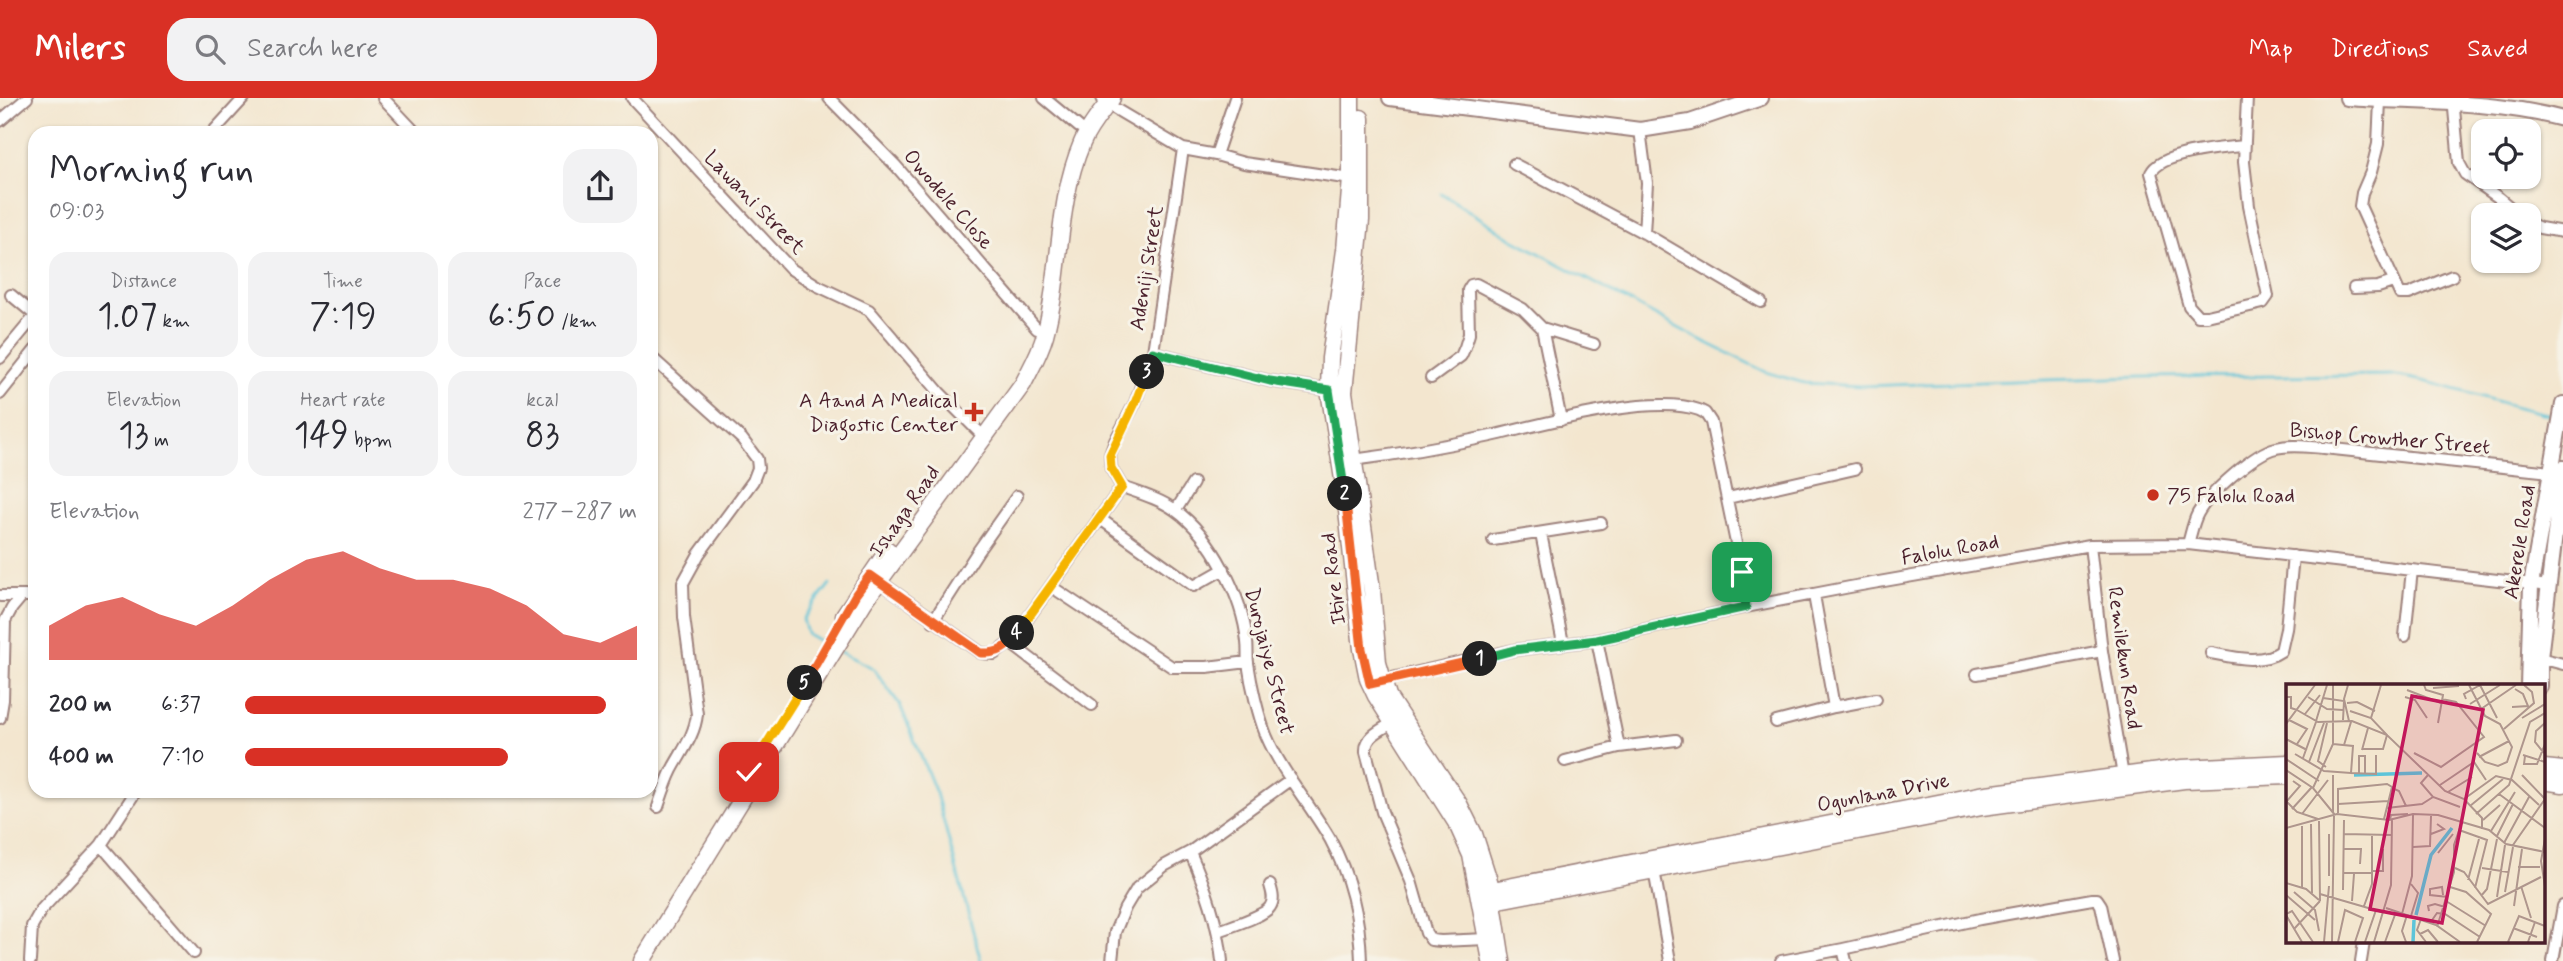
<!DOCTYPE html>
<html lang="en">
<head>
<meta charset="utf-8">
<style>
  body { margin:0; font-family:Mynerve,sans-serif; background:#f2f2f3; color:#2b2b33; height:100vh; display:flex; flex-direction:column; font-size:26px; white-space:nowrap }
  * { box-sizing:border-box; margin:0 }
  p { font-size:23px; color:#7c7c81 }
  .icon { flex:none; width:38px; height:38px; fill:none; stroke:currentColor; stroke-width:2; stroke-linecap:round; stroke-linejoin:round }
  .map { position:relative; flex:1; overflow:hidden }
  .panel { position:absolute; left:28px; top:28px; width:630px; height:672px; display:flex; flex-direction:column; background:#fff; border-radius:21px; box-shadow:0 2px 5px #0004 }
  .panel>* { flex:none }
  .tools { position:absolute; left:2471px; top:21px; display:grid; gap:14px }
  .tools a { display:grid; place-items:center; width:70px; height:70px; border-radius:14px; background:#fff; box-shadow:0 2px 5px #0004; font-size:35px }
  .pin { position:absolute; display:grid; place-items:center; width:60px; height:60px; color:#fff; margin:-30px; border-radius:14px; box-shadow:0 4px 10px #0006 }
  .km { position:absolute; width:35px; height:35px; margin:-18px; border-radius:50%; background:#222; color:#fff; font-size:19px; line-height:35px; text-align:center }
  .round { display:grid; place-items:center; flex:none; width:74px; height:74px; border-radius:21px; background:#f2f2f3 }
  .summary { display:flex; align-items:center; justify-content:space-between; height:119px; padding:0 21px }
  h1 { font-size:38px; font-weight:600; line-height:52px }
  .figures { display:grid; grid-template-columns:repeat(3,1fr); gap:10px; height:119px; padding:7px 21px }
  .figures div { display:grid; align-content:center; border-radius:18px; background:#f2f2f3; text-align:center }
  .figures b { font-size:35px; font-weight:600 }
  .figures small { font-size:19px; font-weight:400 }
  .figures p { font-size:19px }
  .chart { height:196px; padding:14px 21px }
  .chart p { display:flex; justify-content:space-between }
  .chart svg { width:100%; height:126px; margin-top:7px; fill:#d93025; opacity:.7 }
  ul { padding:0 21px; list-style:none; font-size:23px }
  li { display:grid; grid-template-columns:112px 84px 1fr; align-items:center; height:52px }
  li i { height:18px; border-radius:9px; background:#d93025 }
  header { display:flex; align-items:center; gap:42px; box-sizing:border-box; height:98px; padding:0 35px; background:#d93025; color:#fff }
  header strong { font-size:33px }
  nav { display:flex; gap:38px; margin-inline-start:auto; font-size:24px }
  .search { width:490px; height:63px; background:#f2f2f3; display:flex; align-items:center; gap:18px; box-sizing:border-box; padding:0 24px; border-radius:21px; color:#7c7c81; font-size:26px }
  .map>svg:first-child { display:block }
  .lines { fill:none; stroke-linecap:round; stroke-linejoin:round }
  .stream { stroke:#5cc4d9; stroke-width:2.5 }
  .minor-casing { stroke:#9e827d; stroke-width:14 }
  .tertiary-casing { stroke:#9e827d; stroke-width:18 }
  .secondary-casing { stroke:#9e827d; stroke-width:19 }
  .minor { stroke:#fff; stroke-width:10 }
  .tertiary { stroke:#fff; stroke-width:14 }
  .secondary { stroke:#fff; stroke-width:16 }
  .split-1-casing { stroke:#fff; stroke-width:14 }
  .split-2-casing { stroke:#fff; stroke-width:14 }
  .split-3-casing { stroke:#fff; stroke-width:14 }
  .split-4-casing { stroke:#fff; stroke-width:14 }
  .split-5-casing { stroke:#fff; stroke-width:14 }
  .split-6-casing { stroke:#fff; stroke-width:14 }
  .split-1 { stroke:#22a559; stroke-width:9 }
  .split-2 { stroke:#f0652b; stroke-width:9 }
  .split-3 { stroke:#22a559; stroke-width:9 }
  .split-4 { stroke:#f5b400; stroke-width:9 }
  .split-5 { stroke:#f0652b; stroke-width:9 }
  .split-6 { stroke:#f5b400; stroke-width:9 }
  .poi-dot { fill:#c8321e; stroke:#f7f3e8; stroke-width:2.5 }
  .labels { text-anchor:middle; stroke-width:6; stroke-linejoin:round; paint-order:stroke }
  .street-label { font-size:21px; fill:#4a1f2b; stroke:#f7f3e8 }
  .poi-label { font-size:21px; fill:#4a1f2b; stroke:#f7f3e8; text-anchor:end }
  .inset-river { fill:none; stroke:#5cc4d9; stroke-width:3.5 }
  .inset-road { fill:none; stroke:#af968d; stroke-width:2 }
  .view { fill:#c2185b; fill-opacity:0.15; stroke:#c2185b; stroke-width:3.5 }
  .inset-edge { fill:none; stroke:#4a1f2b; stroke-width:3.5 }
</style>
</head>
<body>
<header>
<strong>Milers</strong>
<div class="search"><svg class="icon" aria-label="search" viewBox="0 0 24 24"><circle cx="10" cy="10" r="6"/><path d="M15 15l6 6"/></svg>Search here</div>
<nav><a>Map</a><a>Directions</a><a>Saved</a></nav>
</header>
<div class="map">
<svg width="2563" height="863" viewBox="0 0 2563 863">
  <rect width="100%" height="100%" fill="#f7f3e8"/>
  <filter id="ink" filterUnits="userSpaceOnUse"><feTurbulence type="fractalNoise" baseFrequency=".0143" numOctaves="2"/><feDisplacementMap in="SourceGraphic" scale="14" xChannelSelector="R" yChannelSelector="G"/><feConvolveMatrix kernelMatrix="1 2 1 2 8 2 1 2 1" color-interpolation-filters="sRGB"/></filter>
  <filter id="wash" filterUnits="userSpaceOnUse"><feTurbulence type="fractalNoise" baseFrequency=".00686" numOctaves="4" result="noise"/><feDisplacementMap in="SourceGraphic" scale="28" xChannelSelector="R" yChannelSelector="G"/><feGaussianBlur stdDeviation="1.57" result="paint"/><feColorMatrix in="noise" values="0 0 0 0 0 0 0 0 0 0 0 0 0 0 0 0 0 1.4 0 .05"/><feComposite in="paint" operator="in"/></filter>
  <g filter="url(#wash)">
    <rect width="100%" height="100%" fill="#f3e6cf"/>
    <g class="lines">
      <path class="stream" d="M1441 95 1513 141 1699 241 1766 274 1804 285 1860 288 2141 279 2391 277C2447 285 2501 308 2557 318
        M828 548 807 536 803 521 830 486
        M840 554 873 570 900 607 936 695 981 863"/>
    </g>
  </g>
  <g filter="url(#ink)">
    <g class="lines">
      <defs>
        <path id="minor" d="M383 0 416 35
          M632 0 791 171 818 188 869 212 940 295 980 335
          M829 0 896 68 1037 231
          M1044 0 1079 29
          M1102 0 1107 6 1183 51 1216 57 1244 65 1351 81
          M2453 0 2459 65 2465 76 2499 100 2519 117
          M2380 3 2378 46 2371 74 2362 95 2360 108 2400 196H2409L2452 178
          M0 23 27 0
          M1640 32 1647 85 1644 135
          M212 35 244 0
          M2244 48C2222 50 2161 54 2151 75L2189 208 2198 218H2207L2263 205 2268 198 2249 108 2244 64 2247 0
          M1216 57 1235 0
          M1514 66 1644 135 1761 204
          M2529 125 2540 130 2563 134
          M2354 190 2378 189 2393 184
          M11 197 35 217
          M1542 230 1594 246
          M1153 254 1270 283 1329 292
          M651 259 742 341 757 361 758 370 753 383 699 456 683 485 684 519 697 616C695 637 682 653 672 672 666 684 662 697 658 709
          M0 260 35 218
          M1431 280 1461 258 1465 249 1469 236 1468 192 1471 187 1476 186 1523 211 1542 230 1561 322
          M0 296 35 252
          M1353 362C1400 356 1445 348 1491 338 1543 326 1650 295 1699 312L1705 315 1711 324 1742 474 1746 509
          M1122 389C1139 395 1160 401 1175 412 1212 438 1243 500 1247 544 1248 551 1247 558 1248 565 1251 586 1258 617 1266 637 1282 675 1310 706 1330 741 1351 780 1360 820 1361 863
          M1728 400 1855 371
          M1176 412 1193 385
          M1099 420 1194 488 1224 471
          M1541 436 1563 545
          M1493 442 1601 425
          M2188 446C2191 436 2193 424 2198 415 2209 396 2254 355 2276 350 2291 346 2308 349 2324 350L2551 374
          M2090 447 2102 553 2124 684
          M876 481 981 555 994 556 1010 545 1122 389 1111 370 1110 357 1115 343 1135 305 1153 254 1183 51
          M1052 489 1172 569H1207L1248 564
          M1814 497 1834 609
          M0 498H35
          M933 523 978 453 1017 398
          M2405 538 2412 472
          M1597 542 1619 649
          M1010 545 1092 607
          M2211 555C2232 559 2261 567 2281 553L2286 531 2293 458
          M2540 560 2563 566
          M1977 576 2102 553
          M1379 583 1514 552 1597 542 1746 509 1850 489 2090 447 2188 446 2550 488
          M0 620 3 602 5 523 12 510 22 498
          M1776 624 1834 609 1876 601
          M1392 625C1380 633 1365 638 1366 654L1382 714 1411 783 1426 835 1431 842 1441 843 1487 841
          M1565 663 1619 649 1676 642
          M101 747 194 855
          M1190 754C1206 790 1218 824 1222 863
          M1653 766 1670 863
          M1219 833C1231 828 1264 818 1270 809 1275 802 1272 794 1270 787
          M1843 851 1980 821 2092 801H2097L2101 807 2113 863
          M30 863 32 828 41 812 101 747 136 693
          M1112 863 1115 834 1125 810 1137 790 1164 768 1190 754 1291 681
          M1781 863 1843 851 1846 863
          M2361 863 2364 844
          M2553 863 2563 808"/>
        <path id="tertiary" d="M1390 0 1640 32 1690 24 1761 0
          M2347 0C2418 5 2493 2 2563 21
          M2528 588 2531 487 2563 306
          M2540 588V560L2563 370"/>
        <path id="secondary" d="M1351 0V81L1345 152 1330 260 1329 292 1345 394 1362 551 1368 581 1376 598 1457 726 1471 757 1491 863
          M1361 20V122L1344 294 1372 492 1378 565 1388 599 1459 706 1474 736 1490 786 1502 863
          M844 517 888 452
          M2544 670 2563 672
          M2544 683 2563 686
          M1483 794 1979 697 2182 670 2288 665
          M1483 805 1982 709 2184 682 2288 678
          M642 863 864 504 1023 286C1031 270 1040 255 1045 237 1062 174 1056 106 1082 45 1089 28 1101 15 1112 0"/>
      </defs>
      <use href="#minor" class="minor-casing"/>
      <use href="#tertiary" class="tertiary-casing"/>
      <use href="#secondary" class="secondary-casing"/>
      <use href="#minor" class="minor"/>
      <use href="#tertiary" class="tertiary"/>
      <use href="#secondary" class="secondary"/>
    </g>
  </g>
  <g class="lines" filter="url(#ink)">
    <defs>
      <path id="split-1" d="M1480 561 1514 552 1597 542 1746 509 1742 474"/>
      <path id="split-2" d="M1345 396 1362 551 1370 586 1480 561"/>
      <path id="split-3" d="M1147 274 1153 254 1270 283 1329 292 1345 396"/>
      <path id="split-4" d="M1017 535 1122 389 1111 370 1110 357 1135 305 1147 274"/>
      <path id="split-5" d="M805 585 856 496 870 477 981 555C999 556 1007 550 1017 535"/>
      <path id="split-6" d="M749 674 805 585"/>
    </defs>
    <use href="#split-1" class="split-1-casing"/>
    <use href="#split-2" class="split-2-casing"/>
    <use href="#split-3" class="split-3-casing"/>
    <use href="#split-4" class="split-4-casing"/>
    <use href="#split-5" class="split-5-casing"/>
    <use href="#split-6" class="split-6-casing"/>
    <use href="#split-1" class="split-1"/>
    <use href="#split-2" class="split-2"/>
    <use href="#split-3" class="split-3"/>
    <use href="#split-4" class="split-4"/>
    <use href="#split-5" class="split-5"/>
    <use href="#split-6" class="split-6"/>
  </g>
  <g class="poi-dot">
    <path d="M970.5 303.5h7v7h7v7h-7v7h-7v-7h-7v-7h7z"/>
    <circle cx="2153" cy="397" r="7"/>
  </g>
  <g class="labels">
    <g class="street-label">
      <text transform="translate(949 101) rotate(49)" y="7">Owodele Close</text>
      <text transform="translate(755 104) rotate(46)" y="7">Lawani Street</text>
      <text transform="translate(1146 170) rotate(-81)" y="7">Adeniji Street</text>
      <text transform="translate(2390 340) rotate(5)" y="7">Bishop Crowther Street</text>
      <text transform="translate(904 413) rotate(-55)" y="7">Ishaga Road</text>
      <text transform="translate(2519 444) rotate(-81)" y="7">Akerele Road</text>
      <text transform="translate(1950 451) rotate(-10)" y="7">Falolu Road</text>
      <text transform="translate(1333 481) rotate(-97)" y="7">Itire Road</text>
      <text transform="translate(2125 560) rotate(82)" y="7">Remilekun Road</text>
      <text transform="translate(1270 563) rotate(76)" y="7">Durojaiye Street</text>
      <text transform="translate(1883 694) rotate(-11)" y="7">Ogunlana Drive</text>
    </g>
    <g class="poi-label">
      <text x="958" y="309">A Aand A Medical<tspan x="958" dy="24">Diagostic Center</tspan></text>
      <text x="2167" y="404" text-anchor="start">75 Falolu Road</text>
    </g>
  </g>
  <g transform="translate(2286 586)">
    <rect width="259" height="259" fill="#f3e6cf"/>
    <path class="inset-river" d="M68 91 136 89M130 231 145 171 166 144M127 258 128 236"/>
    <path class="inset-road" d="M62 1 58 15 63 37M138 1 140 6 157 11 152 39M183 1 199 32 214 40 226 63 221 78 212 82 199 78 191 69M194 1 211 34M147 4 173 2M121 6 155 19M0 13H5V24L11 26M22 13 41 25 57 26M119 13 129 16 141 34M37 14 58 17 57 36M180 15 178 10 194 1M61 19 71 18 89 27M184 20 214 1M226 23 242 22 237 10 229 5M195 25 230 1M11 26 32 38 66 37 101 51 159 107 178 115 196 134V145M64 27 85 34 101 51 97 65H76M19 30 34 11M85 34 95 1M236 34 259 20M3 36 21 45 11 60M30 37 41 1M0 40 29 1M218 45 248 19 246 8 238 1M0 55 21 66M47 60 67 62 65 89 90 90V71M58 61 65 38M76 66 82 44M128 69 155 83 198 53 170 18 156 15M258 69 249 58 250 47 259 39M9 70 38 87 65 89M237 71 259 78M239 72 238 80H251L259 60M193 73 223 57M17 74 30 38M0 75 33 97M23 78 38 39M40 83 32 77 41 39M0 86 27 104 49 131M73 89V72H79V90M142 91 135 99 147 113 174 123M236 91 259 115M154 101 188 78 200 96M27 104 47 60V1M106 104 113 107 120 122M162 108 186 93M213 110 259 144M178 115 210 92 226 96 253 121M0 117 11 128 32 135M0 118 14 102 7 97M52 120 102 117M184 122 217 95M101 124 136 120 147 113M6 125 26 103M47 128V91M52 129V105L101 100 106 103 98 135M16 130 42 96M190 130 223 101 244 38 259 29M104 135 105 131 122 130M197 136 214 121M33 137 34 217M25 140 26 209M16 142V204M0 144 51 130 103 136 127 130 152 131 203 146 220 160 259 168M173 146 201 156 189 204M205 147 229 108M58 150 106 151M145 150 158 145 151 140M211 152 227 120M259 155 255 177 259 202M218 159 243 113M227 161 259 115M127 163 144 162 145 132M58 165H75L74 180M152 169 167 150M232 183H254M169 184 178 188 202 220 255 193M196 184 222 188M86 187H97V165M58 189H86M43 192V150M182 196 193 155M0 199 20 205 33 216M125 200 132 209 125 232M235 202 245 234M164 203 180 208 205 230 191 258M57 206 58 136M8 208 29 226 33 247M219 208 227 163M34 210 96 228M0 211 29 236M157 211 156 203 144 205V211L162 213M195 212 201 205 211 155M211 213 219 161M66 217 68 190M160 217 200 242M78 222 86 200V150M228 222 236 165M100 224 150 241 174 258M143 227 142 222 149 220 159 223M0 230 6 227 27 258M116 230 126 192 127 131M0 231 16 258M135 235 131 246 140 258M144 239 151 229 159 230 194 253M151 243 168 188V161L176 138M227 244 251 253M8 245 34 217M134 250 142 246 152 258M38 258 43 202M46 258 48 132M52 258 59 226 77 234 69 258M79 258 90 226M88 258 105 201 106 136M99 258 110 228M120 258 116 247 121 231M222 258 233 232 259 242M242 258 249 238"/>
    <path class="view" d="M126 12 197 26 156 239 84 225Z"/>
    <rect width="259" height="259" class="inset-edge"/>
  </g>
</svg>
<div class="tools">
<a><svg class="icon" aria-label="locate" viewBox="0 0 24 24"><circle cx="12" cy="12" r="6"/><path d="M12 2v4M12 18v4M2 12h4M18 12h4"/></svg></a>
<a><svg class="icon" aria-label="layers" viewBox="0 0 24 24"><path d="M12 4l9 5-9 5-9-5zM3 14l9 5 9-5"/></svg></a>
</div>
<div class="pin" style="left:1742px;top:474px;background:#1e9e55"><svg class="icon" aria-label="arrive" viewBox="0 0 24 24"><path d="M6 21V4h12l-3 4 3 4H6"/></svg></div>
<div class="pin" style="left:749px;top:674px;background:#d93025"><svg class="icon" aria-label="check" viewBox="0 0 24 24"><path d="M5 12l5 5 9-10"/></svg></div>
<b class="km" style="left:1480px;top:561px">1</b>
<b class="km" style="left:1345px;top:396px">2</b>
<b class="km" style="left:1147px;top:274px">3</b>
<b class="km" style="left:1017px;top:535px">4</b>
<b class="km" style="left:805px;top:585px">5</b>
<section class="panel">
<div class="summary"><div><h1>Morning run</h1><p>09:03</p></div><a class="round"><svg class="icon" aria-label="share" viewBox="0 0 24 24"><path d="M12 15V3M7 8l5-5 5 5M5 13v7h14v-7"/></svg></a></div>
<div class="figures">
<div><p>Distance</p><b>1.07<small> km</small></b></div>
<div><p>Time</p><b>7:19</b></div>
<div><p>Pace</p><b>6:50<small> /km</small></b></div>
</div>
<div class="figures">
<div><p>Elevation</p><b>13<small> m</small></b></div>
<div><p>Heart rate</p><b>149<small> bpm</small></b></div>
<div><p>kcal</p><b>83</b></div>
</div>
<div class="chart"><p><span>Elevation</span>277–287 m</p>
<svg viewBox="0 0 160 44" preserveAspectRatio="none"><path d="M0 44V32L10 25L20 22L30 28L40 32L50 25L60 16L70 9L80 6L90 12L100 16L110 16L120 19L130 25L140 35L150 38L160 32V44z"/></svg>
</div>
<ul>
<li><b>200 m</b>6:37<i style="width:92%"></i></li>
<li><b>400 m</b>7:10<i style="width:67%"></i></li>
</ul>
</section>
</div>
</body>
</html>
